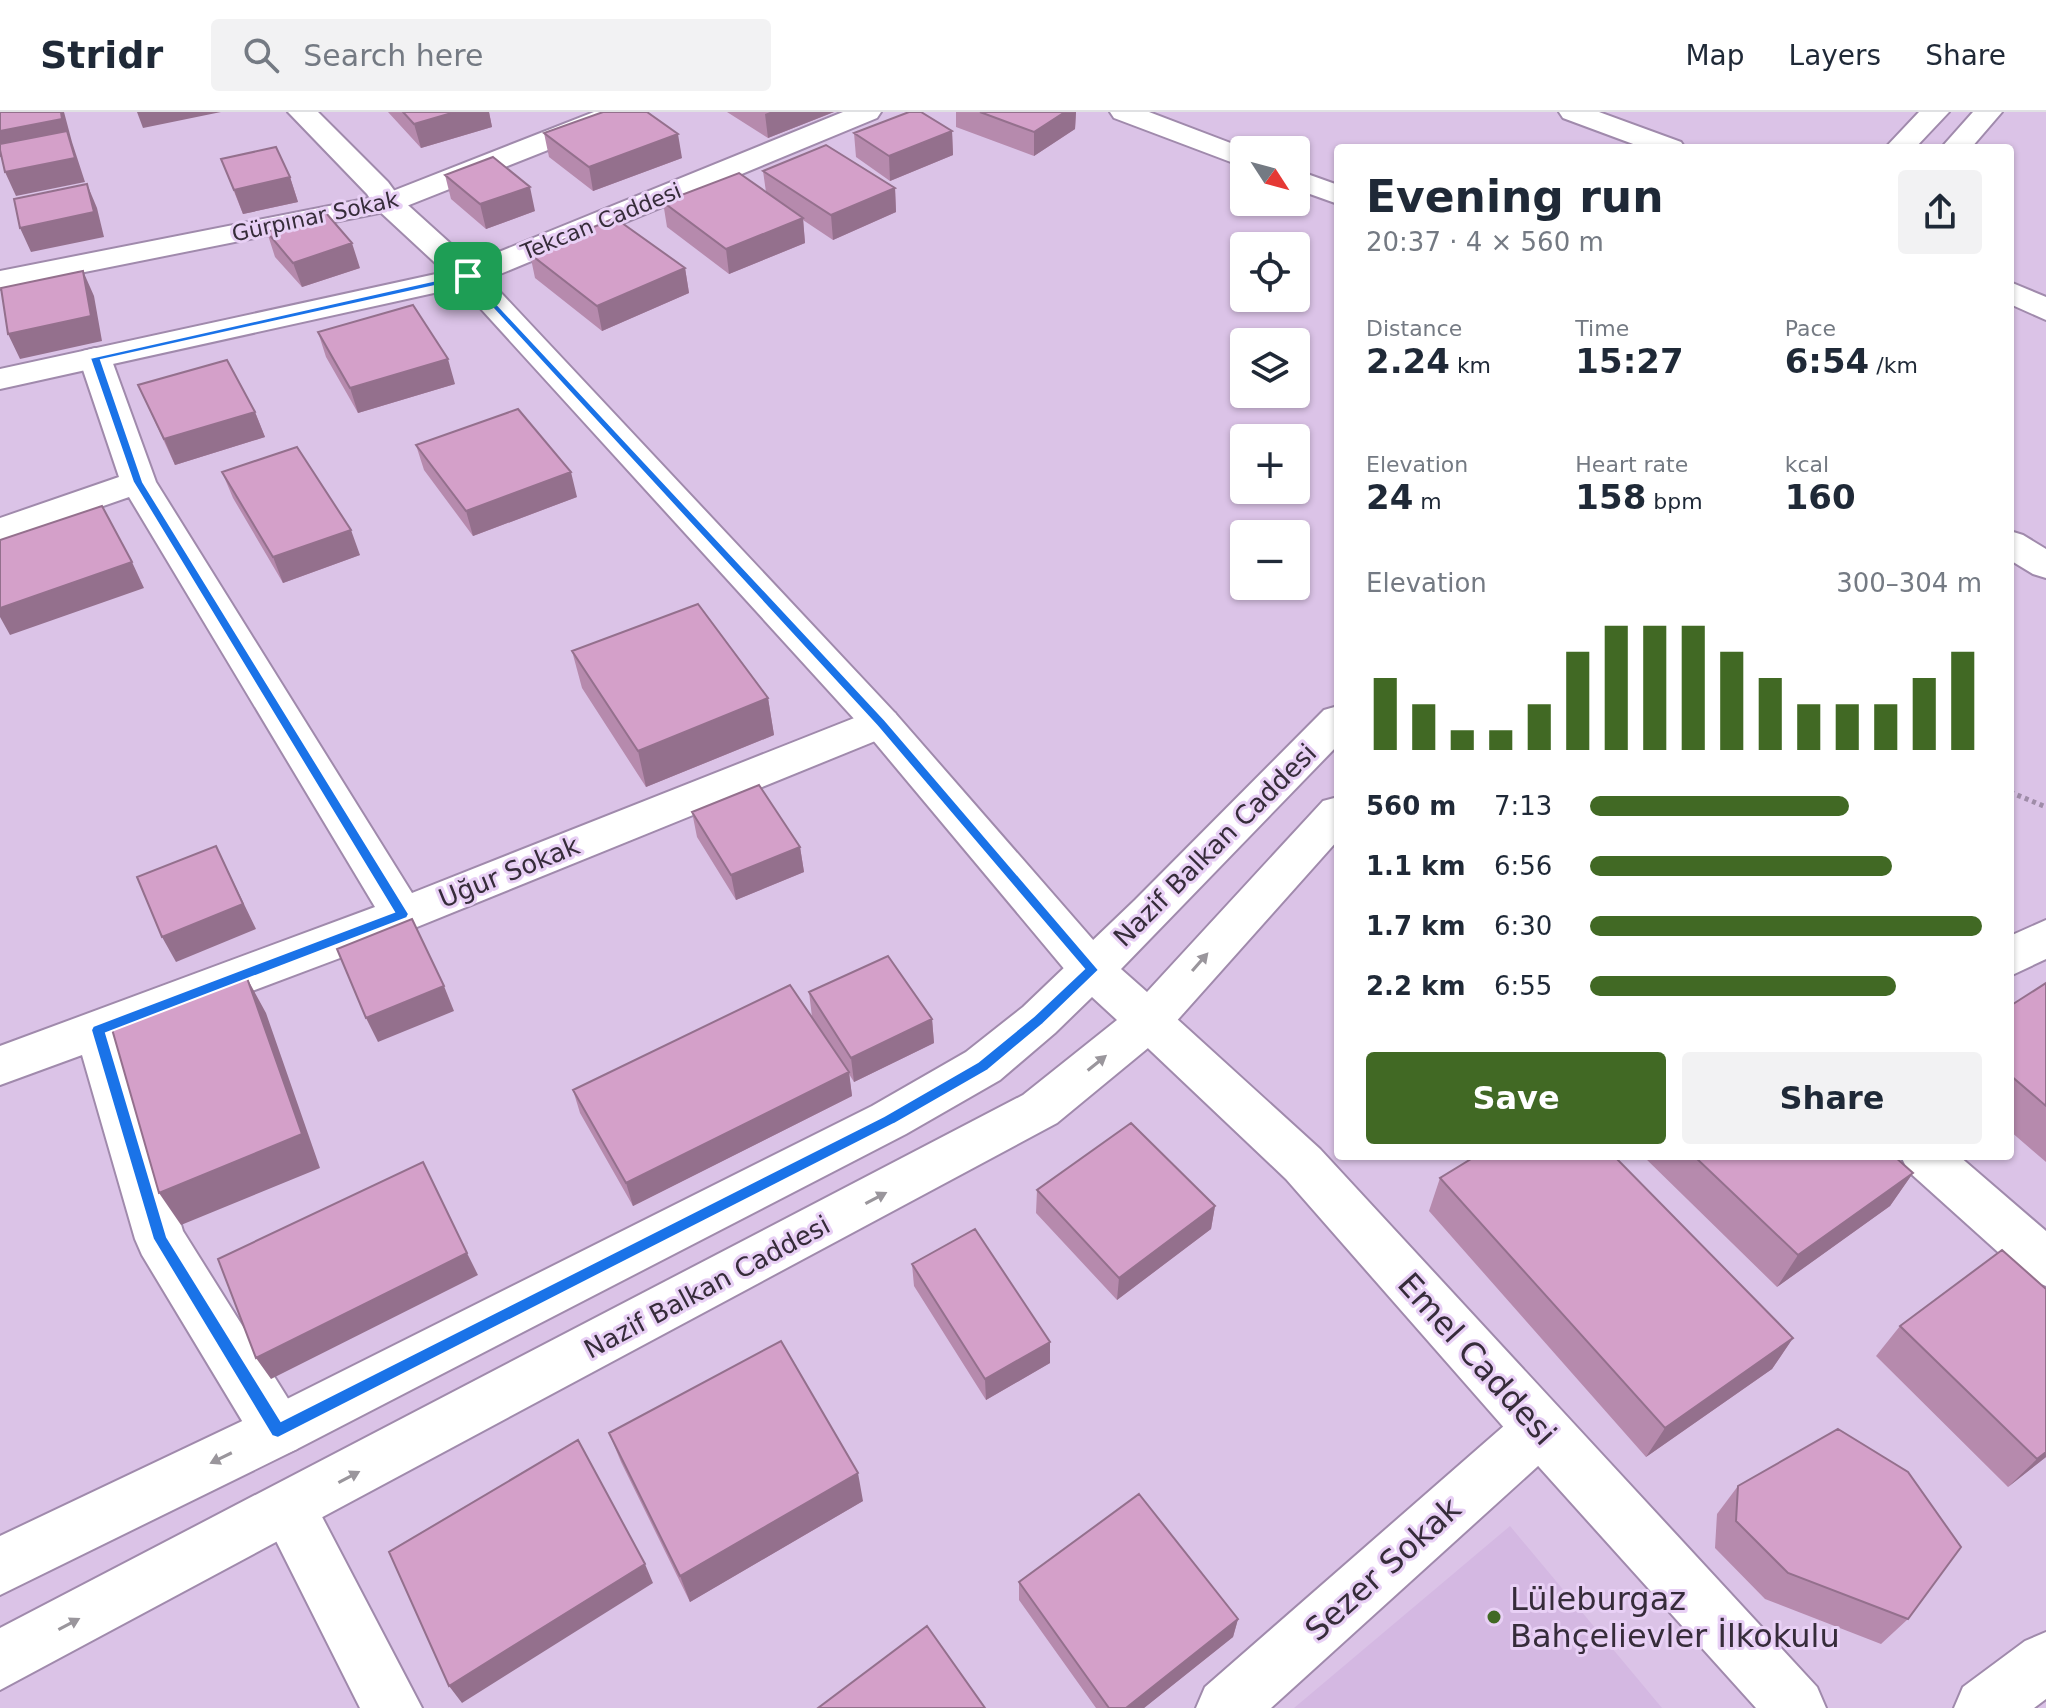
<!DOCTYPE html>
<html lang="en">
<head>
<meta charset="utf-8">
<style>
  body { margin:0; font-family:"DejaVu Sans",sans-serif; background:#f2f2f3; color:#1f2937; height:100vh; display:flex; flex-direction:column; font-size:30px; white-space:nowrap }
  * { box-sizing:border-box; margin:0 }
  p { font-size:26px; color:#747a83 }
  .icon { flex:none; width:44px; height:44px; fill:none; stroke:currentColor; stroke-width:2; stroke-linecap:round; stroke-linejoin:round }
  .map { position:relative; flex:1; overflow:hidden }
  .panel { position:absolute; left:1334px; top:32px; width:680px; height:1016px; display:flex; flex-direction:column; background:#fff; border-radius:8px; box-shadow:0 2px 6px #0004 }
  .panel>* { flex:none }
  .needle { width:52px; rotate:126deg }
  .fabs { position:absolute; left:1230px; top:24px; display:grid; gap:16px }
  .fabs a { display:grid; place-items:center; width:80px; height:80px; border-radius:8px; background:#fff; box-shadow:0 2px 6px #0004; font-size:40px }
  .pin { position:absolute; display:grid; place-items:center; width:68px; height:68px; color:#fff; margin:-34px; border-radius:16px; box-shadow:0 4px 12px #0006 }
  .round { display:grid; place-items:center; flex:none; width:84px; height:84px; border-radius:8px; background:#f2f2f3 }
  .headline { display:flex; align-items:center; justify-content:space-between; height:136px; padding:0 32px }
  h1 { font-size:44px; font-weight:600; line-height:60px }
  .figures { display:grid; grid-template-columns:repeat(3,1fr); gap:12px; height:136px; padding:8px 32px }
  .figures div { display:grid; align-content:center }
  .figures b { font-size:34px; font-weight:600 }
  .figures small { font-size:22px; font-weight:400 }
  .figures p { font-size:22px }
  .chart { height:224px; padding:16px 32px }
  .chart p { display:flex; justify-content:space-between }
  .chart svg { width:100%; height:144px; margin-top:8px; stroke:#416924; stroke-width:6 }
  .primary-button { display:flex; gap:16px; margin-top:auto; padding:16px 32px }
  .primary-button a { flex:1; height:92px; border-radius:8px; background:#416924; color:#fff; font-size:32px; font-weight:600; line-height:92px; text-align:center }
  .primary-button a+a { background:#f2f2f3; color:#1f2937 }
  ul { padding:0 32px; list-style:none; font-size:26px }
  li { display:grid; grid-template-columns:128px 96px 1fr; align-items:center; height:60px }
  li i { height:20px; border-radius:10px; background:#416924 }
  header { display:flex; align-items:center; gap:48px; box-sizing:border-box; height:112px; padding:0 40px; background:#fff; border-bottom:2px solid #e0e1e3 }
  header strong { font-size:38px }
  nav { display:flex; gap:44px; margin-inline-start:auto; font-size:28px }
  .search { width:560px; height:72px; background:#f2f2f3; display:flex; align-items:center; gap:20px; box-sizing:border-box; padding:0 28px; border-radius:8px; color:#747a83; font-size:30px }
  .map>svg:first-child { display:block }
  .built { fill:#d4b8e2 }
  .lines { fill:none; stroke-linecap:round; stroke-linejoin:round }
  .minor-casing { stroke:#a08aac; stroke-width:4 }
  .tertiary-casing { stroke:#a08aac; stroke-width:4 }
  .secondary-casing { stroke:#a08aac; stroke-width:4 }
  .path { stroke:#9f8ca8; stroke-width:5; stroke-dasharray:4 4; stroke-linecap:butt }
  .minor { fill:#fff; fill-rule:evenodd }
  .tertiary { fill:#fff; fill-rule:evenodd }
  .secondary { fill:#fff; fill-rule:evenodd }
  .wall { fill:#b68aad }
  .shaded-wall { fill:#94708d }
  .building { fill:#d4a0c9; stroke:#94708d; stroke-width:2 }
  .oneway { fill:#9a969c }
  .route { fill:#1a73e8; stroke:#fff; stroke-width:2; fill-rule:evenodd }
  .poi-dot { fill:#416924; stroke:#e8d0f5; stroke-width:3 }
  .labels { text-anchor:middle; stroke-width:6; stroke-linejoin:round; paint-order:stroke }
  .far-street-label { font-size:22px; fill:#362c3a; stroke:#e8d0f5 }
  .street-label { font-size:26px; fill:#362c3a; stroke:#e8d0f5 }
  .near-street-label { font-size:32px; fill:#362c3a; stroke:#e8d0f5 }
  .near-poi-label { font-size:32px; fill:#362c3a; stroke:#e8d0f5; text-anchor:start }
</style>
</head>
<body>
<header>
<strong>Stridr</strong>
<div class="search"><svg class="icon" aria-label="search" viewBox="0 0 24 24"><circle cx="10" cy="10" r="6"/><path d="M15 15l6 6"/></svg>Search here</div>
<nav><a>Map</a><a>Layers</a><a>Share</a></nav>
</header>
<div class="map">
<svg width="2046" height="1596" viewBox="0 0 2046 1596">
  <rect width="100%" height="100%" fill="#dbc3e7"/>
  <path class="built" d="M1510 1414 1662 1596H1294Z"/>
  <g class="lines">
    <defs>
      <path id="minor" d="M594 0H633L629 6 399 97 0 177V159L380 84Z
        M1110 0H1149L1249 38H1244V55L1114 6Z
        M1559 0H1599L1681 30 1685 36H1644L1563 6Z
        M1296 58 1338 73V92L1296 77Z
        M2010 170 2046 185V208L2010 192Z
        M95 236 107 239 111 246 156 370 412 781 867 601 881 597 895 601 901 611 895 621 348 843 124 927 183 1119 297 1301 305 1319 297 1337 278 1345 259 1337 142 1143 135 1127 82 943 0 973V934L375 795 129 385 0 430V406L119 365 79 246 83 239Z
        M2010 419 2023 423 2046 437V466L2033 462 2010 448Z
        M2046 808V847L2010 864V824Z
        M1901 1044H1959L2046 1119V1174L2028 1167 1908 1059Z
        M1540 1291 1559 1299 1567 1317 1559 1335 1271 1596H1196L1205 1575 1521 1299Z
        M288 1370 308 1378 422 1596H360L260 1397 268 1378Z"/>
      <path id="tertiary" d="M288 0H318L388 70 399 85 472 151 843 0H881L877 6 488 167 895 601 1108 845 1115 858 1108 871 1092 876 1076 871 867 621 461 175 0 277V257L445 160 377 97 367 82Z
        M1149 890 1165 896 1320 1037 1817 1575 1826 1596H1756L1521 1335 1286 1067 1133 922 1126 909 1133 896Z
        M2046 1520V1587L2034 1596H1954L1963 1575 2025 1529Z"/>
      <path id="secondary" d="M1919 0H1949L1915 36H1885Z
        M1973 0H2002L1971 36H1941Z
        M1338 594V633L1121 857 1147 880 1323 689 1338 685V728L1165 922 1057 1011 0 1578V1516L1023 983 1117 908 1092 885 1055 921 1000 968 906 1022 297 1337 0 1483V1424L259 1301 872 994 966 940 1023 895 1135 788 1324 598Z"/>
    </defs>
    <use href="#minor" class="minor-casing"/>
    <use href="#tertiary" class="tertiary-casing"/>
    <use href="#secondary" class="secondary-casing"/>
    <path class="path" d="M2010 680 2046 695"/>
    <use href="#minor" class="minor"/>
    <use href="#tertiary" class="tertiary"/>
    <use href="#secondary" class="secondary"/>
  </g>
  <path class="wall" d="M388 0H489L492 15 421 36Z
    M727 0H834L768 26Z
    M956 0H1076L1075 17 1034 44 956 15Z
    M952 19 953 43 890 69 856 45 854 21Z
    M544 21 682 46 593 79 549 45Z
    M221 47 290 65 298 90 243 102Z
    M763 59 895 76 896 100 833 128 803 108 805 131 729 162 667 115 663 90 766 80Z
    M445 63 535 99 486 117 451 87Z
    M267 120 360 156 302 175 275 145Z
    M530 142 685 156 689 181 602 219 535 166Z
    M318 220 455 272 358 301 326 245Z
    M138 273 255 300 265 325 175 353Z
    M416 333 577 385 473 424 424 358Z
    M222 360 360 443 283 471 233 386Z
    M572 539 768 586 774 623 646 675 582 576Z
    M692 700 800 735 804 760 736 788 697 725Z
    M2046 871V1050L2010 1019V894Z
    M809 880 932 907 934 931 854 970 849 962 852 984 633 1094 580 1001 573 978 834 938 812 905Z
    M1643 1044H1894L1913 1061 1890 1094 1777 1175Z
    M1440 1066 1793 1226 1772 1257 1646 1345 1429 1099Z
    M1037 1078 1215 1094 1211 1117 1117 1188 1036 1101Z
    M912 1152 1050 1251 986 1288 914 1174Z
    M2046 1177V1345L2008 1375 1876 1244 1900 1214Z
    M609 1321 863 1389 690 1490 621 1350Z
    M1738 1374 1908 1507 1881 1532 1765 1487 1715 1436 1717 1402Z
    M1019 1470 1238 1507 1233 1525 1144 1596H1096L1019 1488Z"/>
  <path class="shaded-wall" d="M61 0H64L72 30 85 70 16 84 5 60 71 31 0 45V19Z
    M137 0H221L143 16Z
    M455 0H489L492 15 421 36 414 12Z
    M770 0H834L768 26 765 2Z
    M1065 0H1076L1075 17 1034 44V20Z
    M952 19 953 43 890 69 889 44Z
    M678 22 682 46 593 79 589 55Z
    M290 65 298 90 243 102 234 78Z
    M87 72 97 96 104 125 31 140 20 116Z
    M530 75 535 99 486 117 480 92Z
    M895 76 896 100 833 128 831 103Z
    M803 106 805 131 729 162 726 137Z
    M352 131 360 156 302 175 293 151Z
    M685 156 689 181 602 219 597 194Z
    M83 159 94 184 102 229 20 247 8 222Z
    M448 247 455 272 358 301 350 276Z
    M255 300 265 325 175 353 164 327Z
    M571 360 577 385 473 424 466 399Z
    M351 418 360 443 283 471 273 445Z
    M132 450 144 476 10 523 0 505V496Z
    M768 586 774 623 646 675 638 639Z
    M216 734 256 817 176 850 162 825Z
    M800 735 804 760 736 788 731 763Z
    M247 866 266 901 320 1056 181 1113 159 1081Z
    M444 874 454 899 378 930 366 906Z
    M932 907 934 931 854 970 851 946Z
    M849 960 852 984 633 1094 626 1071Z
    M1913 1061 1890 1094 1777 1175 1798 1143Z
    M1215 1094 1211 1117 1117 1188 1119 1166Z
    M467 1141 478 1163 271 1267 256 1246Z
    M1793 1226 1772 1257 1646 1345 1665 1316Z
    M1050 1230V1251L986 1288 985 1267Z
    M2046 1340V1345L2008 1375 2037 1347Z
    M858 1361 863 1389 690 1490 680 1464Z
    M645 1452 653 1471 462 1591 449 1574Z
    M1238 1507 1233 1525 1144 1596H1126Z"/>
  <path class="building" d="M0 0H61L62 7 0 19Z
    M403 0H455L414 12Z
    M603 0H647L678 22 589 55 544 21Z
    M909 0H921L952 19 889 44 854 21Z
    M980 0H1065L1034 20Z
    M67 19 75 46 5 60 0 38V32Z
    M826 33 895 76 831 103 763 59Z
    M276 35 290 65 234 78 221 47Z
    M493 45 530 75 480 92 445 63Z
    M739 61 803 106 726 137 663 90Z
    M87 72 94 100 20 116 14 87Z
    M326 101 352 131 293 151 267 120Z
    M615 106 685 156 597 194 530 142Z
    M83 159 91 204 8 222 1 176Z
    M413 193 448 247 350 276 318 220Z
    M227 248 255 300 164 327 138 273Z
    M518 297 571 360 466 399 416 333Z
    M297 335 351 418 273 445 222 360Z
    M102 394 132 450 0 496V428Z
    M698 492 768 586 638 639 572 539Z
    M759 673 800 735 731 763 692 700Z
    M216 734 243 792 162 825 137 765Z
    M412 807 444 874 366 906 337 837Z
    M888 844 932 907 851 946 809 880Z
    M247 866 302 1022 159 1081 112 917Z
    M2046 871V994L2010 963V894Z
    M790 873 849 960 626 1071 573 978Z
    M1131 1011 1215 1094 1119 1166 1037 1078Z
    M1476 1044H1614L1793 1226 1665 1316 1440 1066Z
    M1694 1044H1894L1913 1061 1798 1143Z
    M423 1050 467 1141 256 1246 218 1147Z
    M975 1117 1050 1230 985 1267 912 1152Z
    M2002 1138 2046 1177V1340L2037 1347 1900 1214Z
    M781 1229 858 1361 680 1464 609 1321Z
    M1838 1317 1908 1360 1961 1435 1908 1507 1788 1461 1736 1409 1738 1374Z
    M578 1328 645 1452 449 1574 389 1440Z
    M1139 1382 1238 1507 1126 1596H1109L1019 1470Z
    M927 1514 985 1596H818Z"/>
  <defs><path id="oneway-solid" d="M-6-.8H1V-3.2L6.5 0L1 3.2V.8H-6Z" transform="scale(2)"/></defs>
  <g class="oneway">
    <use href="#oneway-solid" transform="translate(1200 850) rotate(-49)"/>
    <use href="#oneway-solid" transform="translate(1097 951) rotate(-39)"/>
    <use href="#oneway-solid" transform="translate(876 1086) rotate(-28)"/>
    <use href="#oneway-solid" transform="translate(221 1346) rotate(154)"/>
    <use href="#oneway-solid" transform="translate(349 1365) rotate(-28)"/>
    <use href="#oneway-solid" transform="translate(69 1512) rotate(-28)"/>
  </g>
  <path class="route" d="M468 161 885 608 1099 858 1043 912 988 958 894 1012 278 1326 272 1324 153 1127 91 918 93 914 394 800 133 370 90 246ZM466 167 877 614 1084 857 1034 904 978 950 884 1004 281 1309 167 1125 106 921 407 806 409 802 143 370 101 248Z"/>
  <circle class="poi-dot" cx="1494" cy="1505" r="8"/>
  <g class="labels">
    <g class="far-street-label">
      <text transform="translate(315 104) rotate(-12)" y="8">Gürpınar Sokak</text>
      <text transform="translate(601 109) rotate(-22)" y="8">Tekcan Caddesi</text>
    </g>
    <g class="street-label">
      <text transform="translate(1215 733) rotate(-45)" y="9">Nazif Balkan Caddesi</text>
      <text transform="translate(509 760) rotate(-22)" y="9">Uğur Sokak</text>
      <text transform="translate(707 1175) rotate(-28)" y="9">Nazif Balkan Caddesi</text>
    </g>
    <g class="near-street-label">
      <text transform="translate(1477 1247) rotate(48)" y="11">Emel Caddesi</text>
      <text transform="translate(1383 1457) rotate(-42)" y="11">Sezer Sokak</text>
    </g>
    <g class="near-poi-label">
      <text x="1510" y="1498">Lüleburgaz<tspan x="1510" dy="37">Bahçelievler İlkokulu</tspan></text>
    </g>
  </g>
</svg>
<div class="fabs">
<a><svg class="needle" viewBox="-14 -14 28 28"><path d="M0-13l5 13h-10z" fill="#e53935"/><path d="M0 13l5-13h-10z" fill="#747a83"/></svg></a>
<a><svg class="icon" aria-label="locate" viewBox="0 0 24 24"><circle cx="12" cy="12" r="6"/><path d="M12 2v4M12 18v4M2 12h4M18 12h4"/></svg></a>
<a><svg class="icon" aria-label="layers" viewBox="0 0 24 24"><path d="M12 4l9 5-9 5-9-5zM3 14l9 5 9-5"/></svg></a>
<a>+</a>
<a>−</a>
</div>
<div class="pin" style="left:468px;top:164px;background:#1e9e55"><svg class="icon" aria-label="arrive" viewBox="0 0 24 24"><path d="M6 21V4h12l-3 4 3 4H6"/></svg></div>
<section class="panel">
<div class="headline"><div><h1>Evening run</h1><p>20:37 · 4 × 560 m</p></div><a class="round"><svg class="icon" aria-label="share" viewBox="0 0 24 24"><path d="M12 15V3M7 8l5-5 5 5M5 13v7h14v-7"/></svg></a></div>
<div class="figures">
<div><p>Distance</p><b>2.24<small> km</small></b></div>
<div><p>Time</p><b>15:27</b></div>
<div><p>Pace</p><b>6:54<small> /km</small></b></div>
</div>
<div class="figures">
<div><p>Elevation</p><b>24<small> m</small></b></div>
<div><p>Heart rate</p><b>158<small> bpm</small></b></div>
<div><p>kcal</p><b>160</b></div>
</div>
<div class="chart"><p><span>Elevation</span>300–304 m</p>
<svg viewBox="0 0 160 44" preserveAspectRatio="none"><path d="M5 44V22M15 44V30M25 44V38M35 44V38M45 44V30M55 44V14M65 44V6M75 44V6M85 44V6M95 44V14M105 44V22M115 44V30M125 44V30M135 44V30M145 44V22M155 44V14"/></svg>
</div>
<ul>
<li><b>560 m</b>7:13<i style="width:66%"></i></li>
<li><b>1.1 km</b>6:56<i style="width:77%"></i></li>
<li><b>1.7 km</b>6:30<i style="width:100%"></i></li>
<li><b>2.2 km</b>6:55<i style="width:78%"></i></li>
</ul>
<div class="primary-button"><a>Save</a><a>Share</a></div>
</section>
</div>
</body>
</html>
